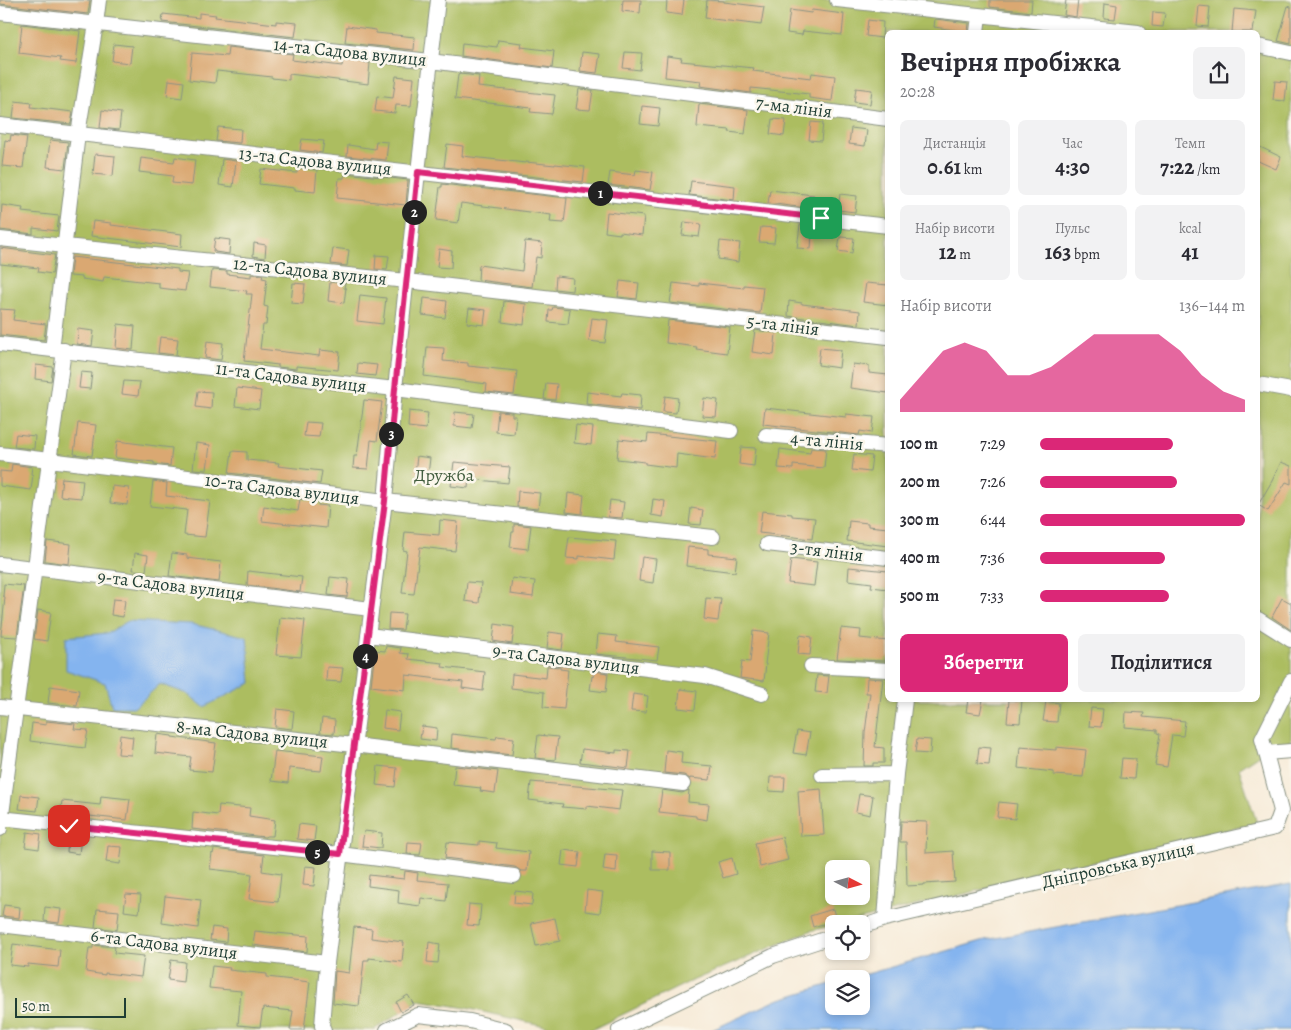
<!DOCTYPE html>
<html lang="uk">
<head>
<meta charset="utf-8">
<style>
  body { margin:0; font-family:Alegreya,serif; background:#f2f2f3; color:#2b2b33; height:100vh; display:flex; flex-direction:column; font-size:19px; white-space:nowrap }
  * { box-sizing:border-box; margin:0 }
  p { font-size:16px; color:#7c7c81 }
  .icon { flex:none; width:28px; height:28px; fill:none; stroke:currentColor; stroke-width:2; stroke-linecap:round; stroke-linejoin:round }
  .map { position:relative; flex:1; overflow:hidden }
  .side { position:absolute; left:885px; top:30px; width:375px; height:672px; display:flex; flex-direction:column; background:#fff; border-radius:8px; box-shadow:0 2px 8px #0003 }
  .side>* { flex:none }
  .needle { width:32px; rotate:96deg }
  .fabs { position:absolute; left:825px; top:860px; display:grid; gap:10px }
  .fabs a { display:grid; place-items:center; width:45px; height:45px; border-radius:8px; background:#fff; box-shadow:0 2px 8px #0003; font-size:25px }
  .scale { position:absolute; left:15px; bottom:12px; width:111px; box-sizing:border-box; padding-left:5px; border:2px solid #1f3d34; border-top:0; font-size:14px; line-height:18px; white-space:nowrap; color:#1f3d34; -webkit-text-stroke:4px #fbf7ec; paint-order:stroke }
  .pin { position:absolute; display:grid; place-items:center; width:42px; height:42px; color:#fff; margin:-21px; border-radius:10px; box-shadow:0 2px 8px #0006 }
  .km { position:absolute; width:25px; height:25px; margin:-12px; border-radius:50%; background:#222; color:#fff; font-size:14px; line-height:25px; text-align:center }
  .round { display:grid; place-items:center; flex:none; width:52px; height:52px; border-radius:8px; background:#f2f2f3 }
  .overview { display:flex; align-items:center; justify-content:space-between; height:85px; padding:0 15px }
  h1 { font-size:28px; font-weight:600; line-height:38px }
  .figures { display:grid; grid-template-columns:repeat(3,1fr); gap:8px; height:85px; padding:5px 15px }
  .figures div { display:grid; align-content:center; border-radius:8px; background:#f2f2f3; text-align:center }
  .figures b { font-size:21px; font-weight:600 }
  .figures small { font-size:14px; font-weight:400 }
  .figures p { font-size:14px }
  .chart { height:140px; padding:10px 15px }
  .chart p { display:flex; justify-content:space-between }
  .chart svg { width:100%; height:90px; margin-top:5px; fill:#db2777; opacity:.7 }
  .button { display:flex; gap:10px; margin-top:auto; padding:10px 15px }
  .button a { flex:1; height:58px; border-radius:8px; background:#db2777; color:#fff; font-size:20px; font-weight:600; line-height:58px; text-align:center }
  .button a+a { background:#f2f2f3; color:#2b2b33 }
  ul { padding:0 15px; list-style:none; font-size:16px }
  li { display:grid; grid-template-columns:80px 60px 1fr; align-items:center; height:38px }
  li i { height:12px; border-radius:6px; background:#db2777 }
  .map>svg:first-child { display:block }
  .green { fill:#acbd61; stroke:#667d4a; fill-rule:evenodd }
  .water { fill:#84b4ef; stroke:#527892 }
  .building { fill:#daa872 }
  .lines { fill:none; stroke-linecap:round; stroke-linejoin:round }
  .street-casing { stroke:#8a9384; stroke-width:16 }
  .street { stroke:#fff; stroke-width:14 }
  .route-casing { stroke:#fff; stroke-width:10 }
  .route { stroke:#db2777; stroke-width:6 }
  .labels { text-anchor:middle; stroke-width:5; stroke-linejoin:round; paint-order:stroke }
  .street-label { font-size:18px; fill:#1f3d34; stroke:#fbf7ec }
  .park-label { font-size:18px; fill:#425d3f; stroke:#fbf7ec }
</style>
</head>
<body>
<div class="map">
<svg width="1291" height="1030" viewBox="0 0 1291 1030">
  <rect width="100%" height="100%" fill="#fbf7ec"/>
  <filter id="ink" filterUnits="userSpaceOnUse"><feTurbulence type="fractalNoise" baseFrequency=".02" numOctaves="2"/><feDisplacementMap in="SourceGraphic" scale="10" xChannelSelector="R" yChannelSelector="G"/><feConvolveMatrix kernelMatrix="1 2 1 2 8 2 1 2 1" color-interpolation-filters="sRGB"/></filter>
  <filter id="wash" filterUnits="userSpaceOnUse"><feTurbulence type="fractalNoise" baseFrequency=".0096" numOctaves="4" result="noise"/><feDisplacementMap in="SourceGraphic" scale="20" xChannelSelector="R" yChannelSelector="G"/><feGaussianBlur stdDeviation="1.12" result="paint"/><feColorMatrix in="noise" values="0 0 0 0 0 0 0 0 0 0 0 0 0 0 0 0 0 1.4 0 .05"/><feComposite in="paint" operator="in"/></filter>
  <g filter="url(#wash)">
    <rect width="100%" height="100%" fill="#f6e9d5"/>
    <path class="green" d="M0 0H1291V745L1275 744 1239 768 1257 823 840 924H834V925L810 931 687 983 591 1030H563L466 1008 419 1000 374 1030H0ZM888 32H1258V700H888ZM834 869H861V896H834Z"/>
    <path class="water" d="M128 621 191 624 247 637 251 683 204 707 188 694 160 684 135 707H112L105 683 66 670V637L108 633Z
      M1291 884V1030H712L777 1000 834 983V1006H861V979H850L985 940Z"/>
    <g id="blocks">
      <path class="building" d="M0 0H90L88 14 0 4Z
        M623 0H641L640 13 622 11Z
        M667 0H684L682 15 666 13Z
        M707 0 724 1V2L764 7 761 25 705 18Z
        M990 0H1032L1031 12 990 7Z
        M1066 0H1078L1076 17 1064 15Z
        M1105 3 1117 5 1115 19 1104 18Z
        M1199 6 1210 7 1208 27 1197 26Z
        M1288 6 1291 7V44L1278 41Z
        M1234 9 1256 11 1253 32H1232Z
        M790 10 811 13 812 10 844 14 842 35 803 31 802 35 787 33Z
        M1153 12 1165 13 1163 27 1152 26Z
        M199 13 216 15 215 17 276 24V21L297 23 295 37 162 22 163 14 199 18Z
        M935 19 969 23 968 32 934 27Z
        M868 20 883 22 882 38 866 36Z
        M22 24 80 31 76 63 60 61 61 58 19 53Z
        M347 26 376 30V33L415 37 414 50 345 43Z
        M498 40 522 43 521 47 554 51 552 68 461 56 462 43 497 47Z
        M114 44 132 46 130 63 112 61Z
        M228 47 293 54 292 60 342 66 343 60 370 63 368 84 289 74V80L272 78V77L217 71 215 83 189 80 192 53 227 56Z
        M582 52 600 54 597 73 580 71Z
        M625 52 642 53 640 70 623 68Z
        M667 56 682 58 681 61 754 68 753 71 811 78 812 73 835 76 832 101 809 98V94L751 88V93L700 86 701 81 665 77Z
        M459 74 479 76 478 87 555 95 552 114 530 112 531 108 455 99 458 75H459Z
        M396 76 414 78 411 106 396 105 395 113 375 111 377 96 393 98Z
        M169 80 184 82 182 98 167 96Z
        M1275 81 1287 82 1285 101 1273 100Z
        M856 88 872 90 870 104 854 102Z
        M579 89 593 90 590 110 576 109Z
        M15 101 32 103 31 107 73 112 71 124 13 118Z
        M699 104 748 110 745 134 729 132 730 130 697 127Z
        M642 106 660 108 658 126 640 124Z
        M102 110 121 113 119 130 100 128Z
        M772 119 786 120 784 136 770 134Z
        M811 122 823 123 821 141 809 140Z
        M218 127 241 129 240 143 216 141Z
        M851 128 867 130 865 146 849 144Z
        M11 135 27 137 23 168 2 166 5 140 10 141Z
        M302 139 324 141 322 153 300 150Z
        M50 140 68 142 65 169 47 167Z
        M376 141 388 142 386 160 347 156 348 145 375 149Z
        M447 144 463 146 462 156 526 163V162L555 165V164L585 167 583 182 444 167Z
        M1258 146 1281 157 1276 169 1258 161Z
        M95 154 115 156 113 176 93 174Z
        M175 157 195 160 192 185 172 183 173 176 139 172 141 158 174 162Z
        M222 159 236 161 233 187 219 185Z
        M298 168 317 170 315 192 295 190V188L259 184 261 169 297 173Z
        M636 170 653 172 650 190 608 185 610 172 635 175Z
        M345 173 408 180 406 205 337 198 339 178H344Z
        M691 181 735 186 734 200 689 195Z
        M442 184 567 198 564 223 550 222 551 215 461 203 458 223 436 220 440 187H442Z
        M770 190 814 195 813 209 768 203Z
        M840 194 857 196 855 212 838 210Z
        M2 205 23 208 22 212 59 216 57 231 33 228V234L0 230Z
        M607 212 644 216 642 235 620 232V234L605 232Z
        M93 221 111 223V225L182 234 181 247 91 236Z
        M684 222 701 224 699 237 682 235Z
        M800 225 811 226 810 234H812L811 249 797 248Z
        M761 227 776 228 774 243 759 242Z
        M840 237 854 238 852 253 838 251Z
        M215 238 230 240 229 254 215 252V251H213Z
        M525 241 542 243 541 258 536 257 532 287 478 280 479 265 522 271Z
        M720 241 740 243 738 262 718 259Z
        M254 243 266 245 265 258 253 256Z
        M0 248 55 255 52 274 38 272 39 268 0 264Z
        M333 248 349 250 347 266 331 264Z
        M439 249 452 251 451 268 437 267Z
        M376 255 389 256 387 270 375 269Z
        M72 257 178 269V272L188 273 185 291 159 288V283L104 277 103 282 82 279V277L70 276Z
        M212 270 227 271V274L251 277V274L263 275 262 278 267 279 264 306 268 307 266 325H263L260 349 319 356 320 350 340 352 338 370 296 366V369L278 367V365L244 361 252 294H246L247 291 210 287Z
        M556 276 573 278 572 291 555 289Z
        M620 281 639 283 637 299 618 297Z
        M330 282 345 283 344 288H346L344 303 328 301Z
        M293 283 305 284 303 304 291 303Z
        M673 283 699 286V283L744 288V285L763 287 760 313 670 303Z
        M866 283 888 285V305L863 302Z
        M360 295 386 298 383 324 357 321Z
        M424 298 447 301 445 318 422 315Z
        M504 301 526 304 524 325 502 322Z
        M789 301 802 303V304L860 311 859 325 788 316Z
        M553 307 570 309 568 324 548 322 549 310H552Z
        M469 308 486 310 484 325 467 323Z
        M0 309 15 310 13 320 46 324 44 340 0 335Z
        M592 318 608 320 605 343 589 341Z
        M668 320 730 327 727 353 696 349 697 347 666 343Z
        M118 324 135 326 133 350 116 348Z
        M78 329 94 331 92 346 77 344Z
        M755 330 776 333 774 355 752 352Z
        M160 337 178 339 176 355 158 353Z
        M207 341 223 343 221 360 205 358Z
        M427 347 444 348 443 361 468 363V366L517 371 514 395 486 392 487 384 424 376Z
        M820 348 841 350 839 368 818 365Z
        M358 363 377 365 375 376 357 374Z
        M853 364 869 366V373L888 375V393L850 388Z
        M36 365 53 367 51 381 35 379Z
        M81 372 92 373 90 389 79 388Z
        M124 381 140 382 138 396 122 394Z
        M546 383 557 384 555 400 544 399Z
        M237 388 261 391 259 409 235 406Z
        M198 391 212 392 211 409 196 407Z
        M587 392 621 396 622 393 641 395 640 410 586 404Z
        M665 396 678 398 676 413 663 412Z
        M704 398 718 400 716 417 702 416Z
        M364 400 382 402 377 441 371 440 368 469 353 468 354 456H357Z
        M765 408 846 417V414L874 417 872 433 860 431 859 435 763 424Z
        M409 411 428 413 426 429 408 427Z
        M498 411 512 412V416H516L514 434 496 432Z
        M455 412 474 414 472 428 454 426Z
        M306 422 321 423 319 437 304 436Z
        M78 423 96 425 92 456 74 454Z
        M576 425 593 427 591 445 574 443Z
        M16 434 35 436 34 449 14 447Z
        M648 434 717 441 715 459 677 454 676 468 645 464V462L617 459 619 439 647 442Z
        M117 441 172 448 170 466 154 464V462L115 458Z
        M196 443 210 445 207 470 193 469Z
        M741 447 756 448 754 466 739 464Z
        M811 448 826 449 824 468 793 465V469L778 468 780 449 810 453Z
        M232 451 247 452V460L279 463 278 466 322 471 320 484 229 473Z
        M854 454 872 456 870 472 852 470Z
        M417 456 430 458 428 475 415 473Z
        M454 462 510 467 508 483 469 479 468 488 451 486Z
        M1281 462 1291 466V484L1286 482 1268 511 1258 505 1272 481Z
        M12 464 32 467 31 474 33 475 31 490 0 486V471L11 472Z
        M62 478 83 480 81 498 60 496Z
        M153 481 167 483 166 496 210 501 205 537 184 535 187 510 150 506Z
        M112 486 129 488 127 505 110 503Z
        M518 491 540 493 538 509 517 507Z
        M568 493 584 495 582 514 566 512Z
        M300 499 318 502V505L328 506 326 528 262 521 264 506 298 511Z
        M653 499 665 501 663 517 651 515Z
        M610 500 624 502 622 518 608 517Z
        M691 508 703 510 701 525 689 524Z
        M762 511 792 514V516L815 518 812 539 759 533Z
        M440 520 458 522 455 551 420 547 414 594 402 593 407 551 403 550 405 532 439 535Z
        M849 521 868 523V526L888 528V546L847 541Z
        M514 524 531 526 528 549 510 547 512 532H514Z
        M569 537 616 541 614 560 579 556V559L566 558Z
        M47 541 71 544 69 564 45 561Z
        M688 547 708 549V554L737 557 735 572 686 566Z
        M135 553 148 555 146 571 133 570Z
        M172 553 187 555V558L221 562 219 582 169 576Z
        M642 557 656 559 653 583 639 581Z
        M791 559 817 562 814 586 788 583Z
        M849 567 888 571V589L871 587 872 583 848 580Z
        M248 571 302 577 300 592 247 585Z
        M330 577 349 579 347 597 328 595Z
        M512 578 535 581 533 597 510 594Z
        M467 582 481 583 479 603 465 601Z
        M4 584 24 586 17 637 1 636 5 597 3 596Z
        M706 598 721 599 718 621 704 619Z
        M1282 598 1291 603V630L1272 617Z
        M113 599 125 600 123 617 111 615Z
        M38 610 51 612 47 641 34 639Z
        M389 613 405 614 403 630 388 629Z
        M280 617 305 620 301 657 276 655Z
        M495 624 514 627 512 644 493 641Z
        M841 628 861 630 860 638 888 641V658H886L885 661 837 659Z
        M753 631 769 633 765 664H766L764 681 740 678 742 661 750 662Z
        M549 632 564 634 562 650 547 648Z
        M598 634 617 636 616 642 659 647 657 660 596 654Z
        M800 635 812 637 810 655 798 654Z
        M386 646 401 648 400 653 409 654 408 659 443 663 442 667 485 672 483 691 462 688 463 682 406 675 405 690 371 686 375 650 385 651Z
        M547 666 560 667V669L568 670 564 709 543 707 544 692 511 688 512 674 546 678Z
        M327 667 343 668 341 682 326 681Z
        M594 671 608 673 606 692 590 690 592 676 593 677Z
        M817 675 829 676 827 693 815 692Z
        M867 678 883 679 875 747 884 748V763H873V766H864L865 733 870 693H866Z
        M50 686 79 690 77 706 48 703Z
        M680 689 697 691 695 710 678 708Z
        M633 694 648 696 646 712 631 711Z
        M968 700H983L980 714 966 712Z
        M1009 700H1022L1020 723 1007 722Z
        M1046 701 1059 703 1057 722 1043 721Z
        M1091 708 1103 709 1101 727 1089 726Z
        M277 709 294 711 292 729 275 727Z
        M385 710 400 712 398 730 383 728Z
        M1126 712 1144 713 1143 717 1185 721 1183 736 1172 735 1167 767 1155 765 1160 734 1157 733V730L1125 727Z
        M322 718 335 720 334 734 320 733Z
        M46 721 75 724 74 729 88 730 85 748 30 741 32 723 46 725Z
        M422 726 437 728 436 741 420 739Z
        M797 731 810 733 806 755 793 753Z
        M157 734 172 736V737L216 743 212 772 189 770 191 757 155 753Z
        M452 734 496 739 497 736 514 738 512 755 451 748Z
        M120 735 133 737 131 755 118 754Z
        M538 735 558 737 555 760 535 758Z
        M917 739 931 740 930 754 915 753Z
        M979 747 991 748 989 765 977 764Z
        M1020 747 1056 750V747L1086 750 1083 777 1054 775V772L1018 768Z
        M582 749 616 753V750L630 751 628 768 580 762Z
        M666 750 682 752 681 763 712 766 710 780 690 778V779L684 775 664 773Z
        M275 751 323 756 321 771 289 768 288 783 271 781Z
        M1122 758 1136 759 1134 779 1120 778Z
        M378 766 397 768 395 787 376 785Z
        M455 766 498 771 495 793 480 791 481 788 453 785Z
        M770 777H785L784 792 769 791Z
        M531 782 622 790 619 810 587 806V809L562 807 563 804 529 800Z
        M821 789 824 835 801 836 798 791Z
        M662 790 682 793 689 790 688 802 709 804 707 820 696 818V816L659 812Z
        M859 794 873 796 870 815 856 812Z
        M21 795 39 797 37 811 19 809Z
        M101 796 130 799 127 820 80 815V817L60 814 62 801 100 805Z
        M999 802 1017 804 1015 819 997 817Z
        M219 805 250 808 249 816 275 820 273 836H266L265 837 192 829 193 812 218 815Z
        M901 821 927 822 926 853 953 851 955 882 924 884V885L907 886 906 842H900Z
        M299 824 316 826 314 841 297 839Z
        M364 831 382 833 381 848 362 846Z
        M27 832 41 834 39 849 25 847Z
        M68 837 81 838 79 854 67 852Z
        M782 837 788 860 760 867 755 843Z
        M479 841 497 843 496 848 529 852 527 871H521L515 867 445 858 447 842 479 845Z
        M408 842 422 843 420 855 407 854Z
        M108 846 122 847 120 864 106 862Z
        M214 849 264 855 262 871 281 874 278 902 249 899 252 874 210 869 212 853 213 854Z
        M563 850 580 852 578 867 561 865Z
        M652 851 670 852V870H652Z
        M605 854 617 855 616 872 603 870Z
        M732 858 736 874 723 878 718 862Z
        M305 866 316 867 314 886 303 885Z
        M405 871 418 873 417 880 448 883 446 901 421 898 420 906 398 903 399 890 368 886 369 875 404 879Z
        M587 890 603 892 600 913 585 911Z
        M515 891 533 893 532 905 514 903Z
        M126 894 141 895 139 913 124 911Z
        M165 896 201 900 198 928 162 923Z
        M469 904 481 905 479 926 467 925Z
        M4 905 20 907 19 918 2 916Z
        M45 907 61 909 59 923 44 921Z
        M97 909 119 911 117 930 95 927Z
        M833 909 836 920 813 927 810 916Z
        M555 918 560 941 536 946 531 923Z
        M212 927 227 929 226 942 210 940Z
        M354 927 372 929 371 938 404 942 402 962 369 958V960H364L359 1006 333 1003 335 971 349 973Z
        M255 931 308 936 307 952 253 945Z
        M429 942 440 944 438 963 427 962Z
        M13 944 60 950 58 967 28 964V967L10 965Z
        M93 945 115 947 114 953 144 956 141 977 105 973V975L86 972 89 948H93Z
        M171 960 185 962 183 982 168 980Z
        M212 966 230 968 229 970 267 974V977L310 982 304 1030H290L293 1011 263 1008 260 1027 238 1025 241 991 209 988Z
        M408 995 414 1005 401 1012 396 1002Z"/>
    </g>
  </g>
  <g filter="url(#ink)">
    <use href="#blocks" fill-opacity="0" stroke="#8a9384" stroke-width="1"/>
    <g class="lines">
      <defs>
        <path id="street" d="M837 0 1138 32
          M0 13 430 61 888 119
          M977 32 979 16
          M1258 46 1291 53
          M0 125 888 226
          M0 239 65 246 407 281 888 337
          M0 344 395 389 731 431
          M1258 384 1291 390
          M766 435 888 446
          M0 454 385 501 713 537
          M767 544 888 558
          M0 564 371 609
          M1258 619 1291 640
          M368 635 705 676 762 694
          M811 666 888 670
          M0 707 354 745 683 784
          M1266 753 1262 739 1291 681
          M822 775 896 774
          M0 818 340 854 514 876
          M0 829 64 350H52L78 134 96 24 99 0
          M885 919 896 774 905 700
          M0 925 327 963
          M861 927 885 919 1275 828 1281 811 1266 753 1291 751
          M324 1030 322 1026 327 963 385 501 395 389 418 172 438 0
          M387 1030 418 1015 470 1021 506 1030
          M619 1030 773 956 834 936"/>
      </defs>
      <use href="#street" class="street-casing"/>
      <use href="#street" class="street"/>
    </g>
  </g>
  <g class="lines" filter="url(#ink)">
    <defs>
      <path id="route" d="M69 826 340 854 385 501 395 389 418 172 821 218"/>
    </defs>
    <use href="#route" class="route-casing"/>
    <use href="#route" class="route"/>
  </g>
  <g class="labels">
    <g class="street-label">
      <text transform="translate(350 52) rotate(6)" y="6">14-та Садова вулиця</text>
      <text transform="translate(794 107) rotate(7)" y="6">7-ма лінія</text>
      <text transform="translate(315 161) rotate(6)" y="6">13-та Садова вулиця</text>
      <text transform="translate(310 271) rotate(6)" y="6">12-та Садова вулиця</text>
      <text transform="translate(783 325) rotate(7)" y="6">5-та лінія</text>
      <text transform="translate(291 377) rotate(7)" y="6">11-та Садова вулиця</text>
      <text transform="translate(827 441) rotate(5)" y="6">4-та лінія</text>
      <text transform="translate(282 489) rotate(7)" y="6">10-та Садова вулиця</text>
      <text transform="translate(827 551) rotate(7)" y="6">3-тя лінія</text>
      <text transform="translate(171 585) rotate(7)" y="6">9-та Садова вулиця</text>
      <text transform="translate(566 659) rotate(7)" y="6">9-та Садова вулиця</text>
      <text transform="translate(252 734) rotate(6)" y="6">8-ма Садова вулиця</text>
      <text transform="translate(1118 865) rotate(-13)" y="6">Дніпровська вулиця</text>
      <text transform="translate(164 944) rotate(7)" y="6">6-та Садова вулиця</text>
    </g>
    <g class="park-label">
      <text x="444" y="481">Дружба</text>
    </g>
  </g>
</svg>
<div class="fabs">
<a><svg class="needle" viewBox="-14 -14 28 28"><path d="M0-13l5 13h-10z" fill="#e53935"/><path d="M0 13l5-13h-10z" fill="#7c7c81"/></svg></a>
<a><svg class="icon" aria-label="locate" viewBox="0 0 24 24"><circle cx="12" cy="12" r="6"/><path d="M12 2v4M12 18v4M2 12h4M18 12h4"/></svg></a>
<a><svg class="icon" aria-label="layers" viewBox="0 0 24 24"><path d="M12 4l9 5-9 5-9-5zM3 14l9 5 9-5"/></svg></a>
</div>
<div class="scale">50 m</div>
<div class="pin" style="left:821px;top:218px;background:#1e9e55"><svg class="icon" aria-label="arrive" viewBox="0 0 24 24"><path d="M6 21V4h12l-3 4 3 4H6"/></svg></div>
<div class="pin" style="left:69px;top:826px;background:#d93025"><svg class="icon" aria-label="check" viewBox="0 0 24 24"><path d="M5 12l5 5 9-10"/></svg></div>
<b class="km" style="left:600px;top:193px">1</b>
<b class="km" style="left:414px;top:212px">2</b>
<b class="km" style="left:391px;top:434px">3</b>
<b class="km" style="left:365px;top:656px">4</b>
<b class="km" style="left:317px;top:852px">5</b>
<section class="side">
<div class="overview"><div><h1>Вечірня пробіжка</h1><p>20:28</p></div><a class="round"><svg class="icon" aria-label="share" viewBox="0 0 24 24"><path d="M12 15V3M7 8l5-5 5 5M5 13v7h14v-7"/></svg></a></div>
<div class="figures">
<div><p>Дистанція</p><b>0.61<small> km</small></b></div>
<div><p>Час</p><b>4:30</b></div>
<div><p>Темп</p><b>7:22<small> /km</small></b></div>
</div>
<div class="figures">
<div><p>Набір висоти</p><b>12<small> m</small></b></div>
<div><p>Пульс</p><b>163<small> bpm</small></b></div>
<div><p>kcal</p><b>41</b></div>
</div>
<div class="chart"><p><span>Набір висоти</span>136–144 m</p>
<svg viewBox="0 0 160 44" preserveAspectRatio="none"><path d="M0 44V38L10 26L20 14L30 10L40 14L50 26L60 26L70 22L80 14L90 6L100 6L110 6L120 6L130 14L140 26L150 34L160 38V44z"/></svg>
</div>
<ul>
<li><b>100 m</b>7:29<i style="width:65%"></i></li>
<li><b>200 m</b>7:26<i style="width:67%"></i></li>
<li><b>300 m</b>6:44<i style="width:100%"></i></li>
<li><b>400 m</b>7:36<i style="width:61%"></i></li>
<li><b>500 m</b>7:33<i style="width:63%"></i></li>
</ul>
<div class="button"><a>Зберегти</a><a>Поділитися</a></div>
</section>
</div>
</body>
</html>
